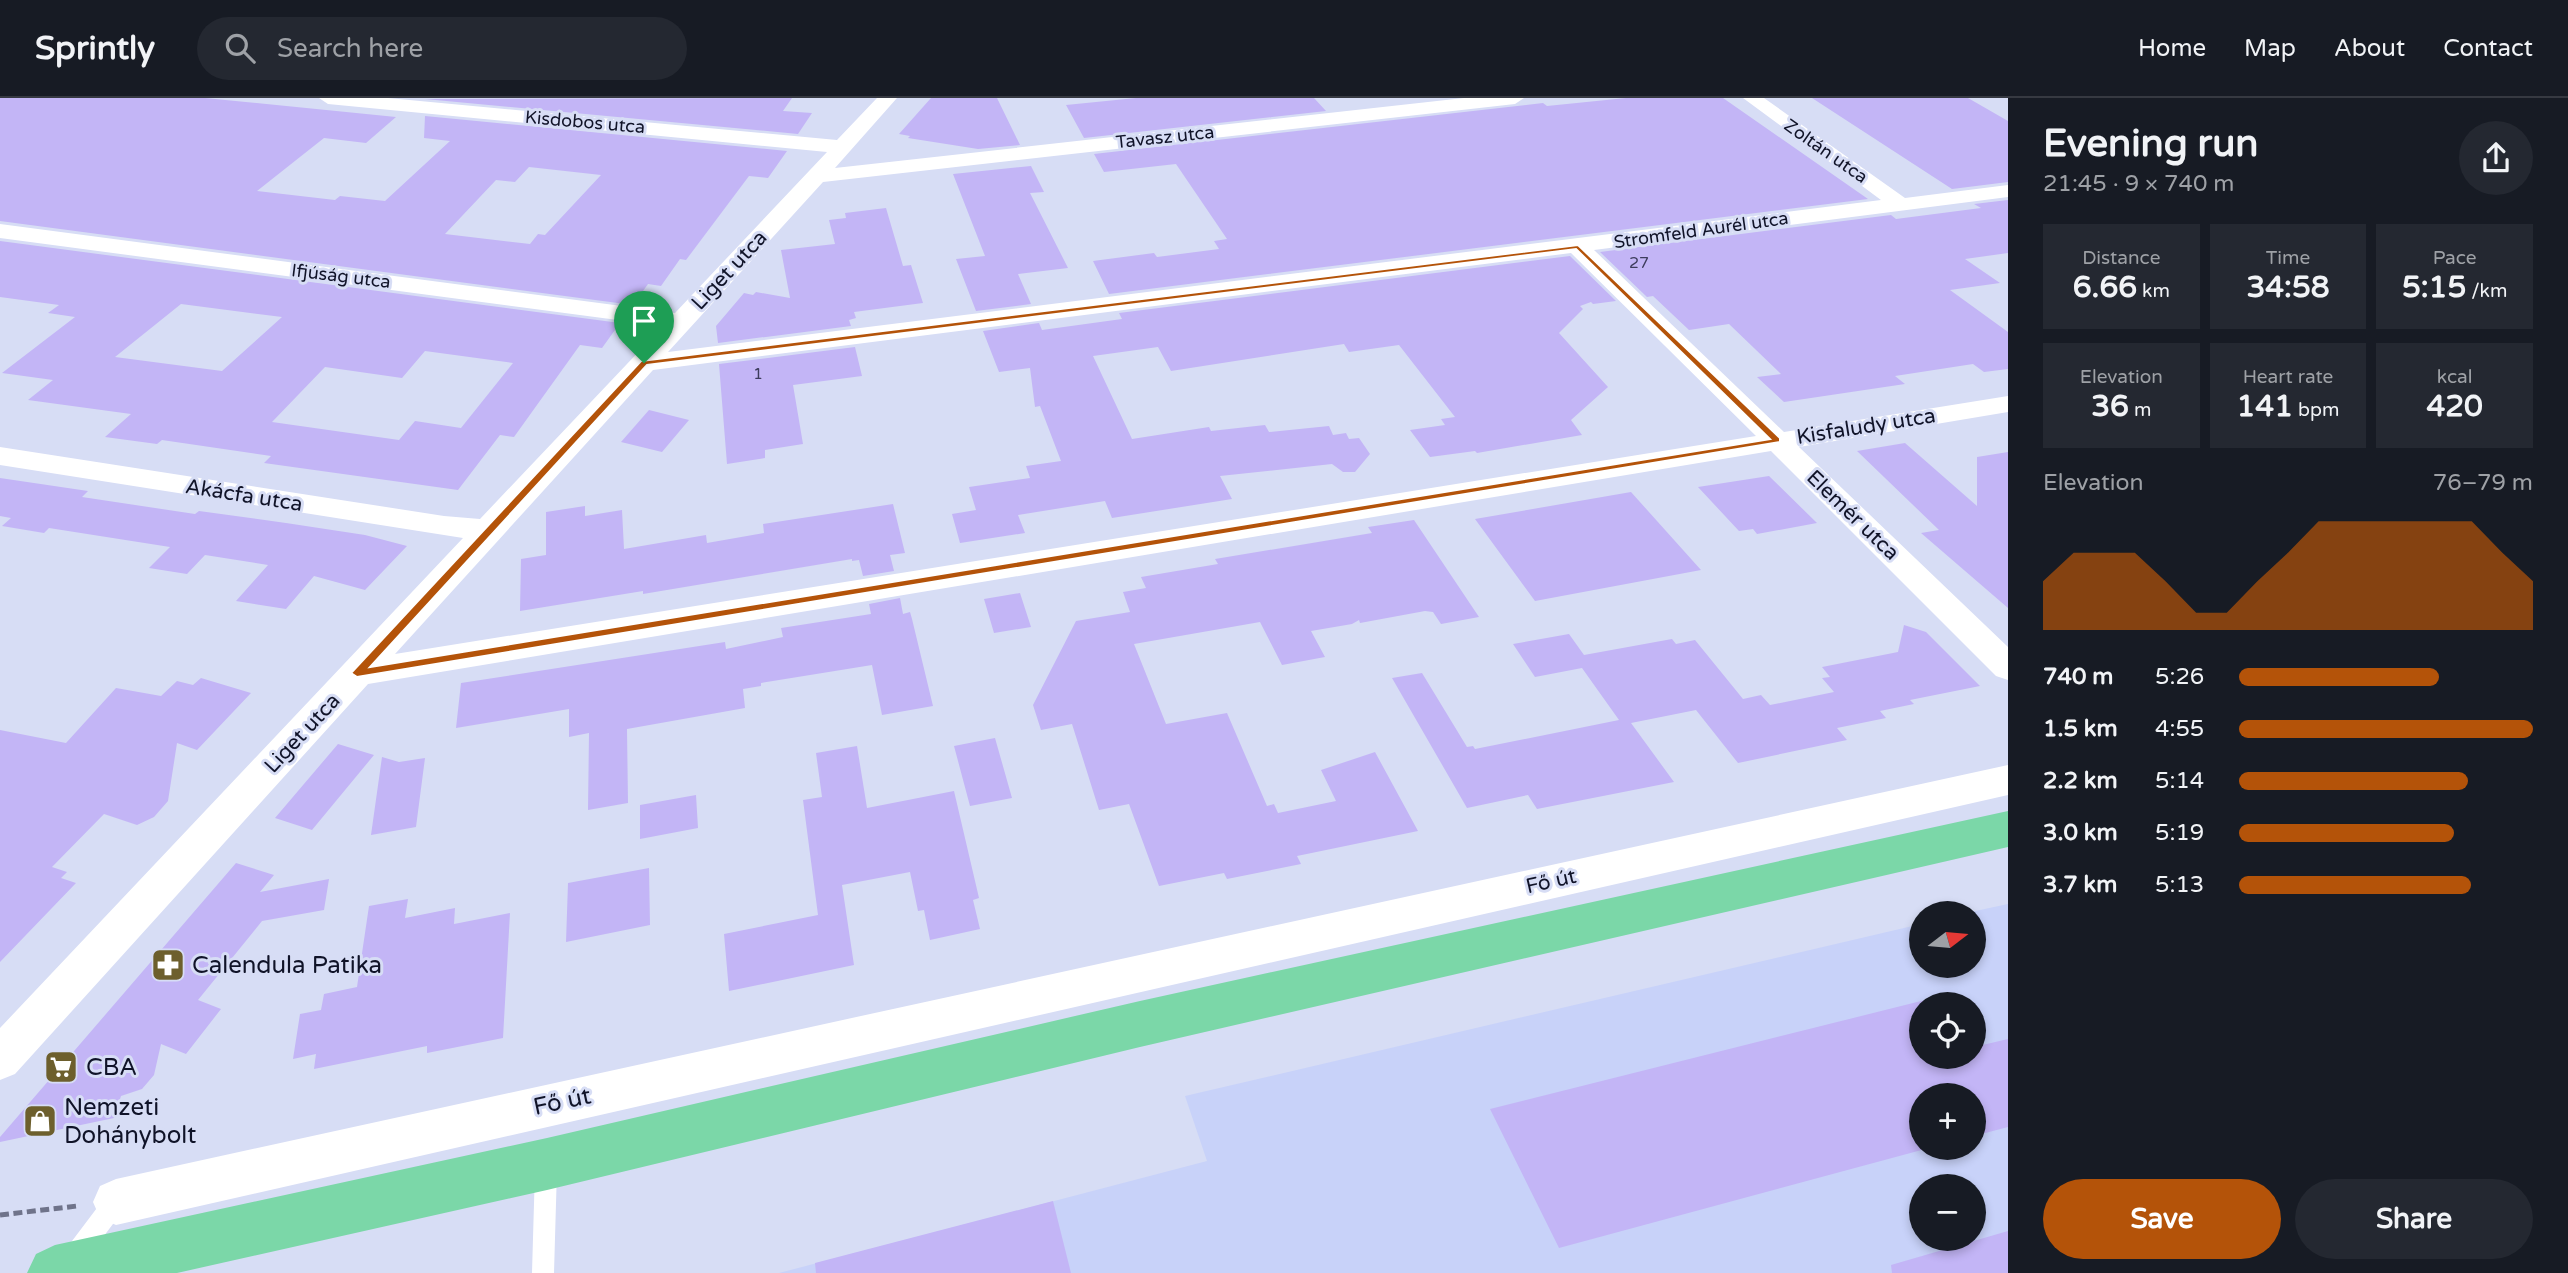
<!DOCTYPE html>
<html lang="en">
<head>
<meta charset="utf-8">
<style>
  body { margin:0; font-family:"Varela Round",sans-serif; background:#242831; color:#f1f3f6; height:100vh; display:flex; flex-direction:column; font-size:26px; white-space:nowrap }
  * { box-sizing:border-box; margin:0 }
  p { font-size:23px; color:#9ea1a6 }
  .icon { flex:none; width:38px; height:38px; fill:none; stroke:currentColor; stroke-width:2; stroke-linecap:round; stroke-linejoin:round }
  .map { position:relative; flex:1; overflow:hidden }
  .side { display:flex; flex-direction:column; background:#171b24; width:560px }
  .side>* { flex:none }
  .needle { width:46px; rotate:74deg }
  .controls { position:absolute; left:1909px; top:803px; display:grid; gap:14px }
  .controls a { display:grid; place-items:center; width:77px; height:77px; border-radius:50%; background:#171b24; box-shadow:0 4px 10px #0003; font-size:35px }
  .pin { position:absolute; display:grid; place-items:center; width:60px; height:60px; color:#fff; margin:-72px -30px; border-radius:50% 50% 50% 0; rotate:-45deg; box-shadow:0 0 7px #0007 }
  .pin .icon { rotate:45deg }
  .round { display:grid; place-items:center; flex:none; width:74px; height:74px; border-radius:37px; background:#242831 }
  .summary { display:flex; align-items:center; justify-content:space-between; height:119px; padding:0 35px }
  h1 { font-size:38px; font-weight:700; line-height:52px }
  .figures { display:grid; grid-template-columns:repeat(3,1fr); gap:10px; height:119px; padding:7px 35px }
  .figures div { display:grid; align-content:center; border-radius:0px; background:#242831; text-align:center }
  .figures b { font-size:30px; font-weight:700 }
  .figures small { font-size:19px; font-weight:400 }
  .figures p { font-size:19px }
  .chart { height:196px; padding:14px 35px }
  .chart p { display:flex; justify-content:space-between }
  .chart svg { width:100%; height:126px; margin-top:7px; fill:#b45309; opacity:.7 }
  .button { display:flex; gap:14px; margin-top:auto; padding:14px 35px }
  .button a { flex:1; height:80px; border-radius:42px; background:#b45309; color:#fff; font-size:28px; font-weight:700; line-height:80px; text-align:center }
  .button a+a { background:#242831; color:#f1f3f6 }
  ul { padding:0 35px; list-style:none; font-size:23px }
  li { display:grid; grid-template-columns:112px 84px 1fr; align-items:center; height:52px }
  li i { height:18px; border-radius:9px; background:#b45309 }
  header { display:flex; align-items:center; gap:42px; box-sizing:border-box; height:98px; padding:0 35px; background:#171b24; border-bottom:2px solid #363941 }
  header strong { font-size:33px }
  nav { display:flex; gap:38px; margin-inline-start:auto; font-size:24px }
  .search { width:490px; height:63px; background:#242831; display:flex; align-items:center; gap:18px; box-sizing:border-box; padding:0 24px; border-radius:38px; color:#9ea1a6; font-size:26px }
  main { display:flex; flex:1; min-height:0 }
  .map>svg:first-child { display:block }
  .built { fill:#c8d2f9; fill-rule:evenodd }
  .building { fill:#c3b5f6; fill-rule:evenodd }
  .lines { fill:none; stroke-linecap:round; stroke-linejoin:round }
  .path { stroke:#6f738a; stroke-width:5; stroke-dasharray:9 4.5; stroke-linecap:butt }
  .lane { fill:#fff; fill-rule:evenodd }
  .street { fill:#fff; fill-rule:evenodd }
  .primary { fill:#7bd7a8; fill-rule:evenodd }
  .route { fill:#b45309; stroke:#fff; stroke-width:2; fill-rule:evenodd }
  .labels { text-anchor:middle; stroke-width:6; stroke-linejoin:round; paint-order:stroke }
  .far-number-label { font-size:16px; fill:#3d3c5c }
  .far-street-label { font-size:18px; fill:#101328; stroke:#d7ddf5 }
  .street-label { font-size:21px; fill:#101328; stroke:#d7ddf5 }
  .near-poi-label { font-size:24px; fill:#101328; stroke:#d7ddf5; text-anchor:start }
  .near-street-label { font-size:24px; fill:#101328; stroke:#d7ddf5 }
</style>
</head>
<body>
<header>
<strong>Sprintly</strong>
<div class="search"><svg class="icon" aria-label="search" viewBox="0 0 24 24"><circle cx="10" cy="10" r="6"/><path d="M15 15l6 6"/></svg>Search here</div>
<nav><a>Home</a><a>Map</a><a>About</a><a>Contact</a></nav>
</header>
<main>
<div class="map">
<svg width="2008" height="1175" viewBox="0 0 2008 1175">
  <rect width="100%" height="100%" fill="#d7ddf5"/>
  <path class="built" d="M2008 806V1175H779L1207 1063 1185 998 1921 826 1922 868H1974V816L1966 815ZM1922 906H1974V959H1922ZM1922 998H1974V1050H1922ZM1922 1088H1974V1141H1922Z"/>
  <path class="building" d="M0 0H205L396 19 366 45 324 40 257 93 335 102 340 98 385 103 450 43 424 40 425 18 787 53 768 80 749 78 686 162 680 161 661 188 648 186 633 207 0 123ZM529 69 601 77 545 137 538 136 530 146 445 136 496 82 515 84Z
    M792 0 783 13 812 15 798 36 425 1Z
    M931 0H997L1020 47 978 51 908 40 910 38 899 36Z
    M1136 0H1314L1326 13 1084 40 1066 7Z
    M1626 0H1723L1868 101 1109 196 1093 163 1154 155 1157 159 1219 151 1214 143 1227 141 1176 66 1104 74 1094 56 1543 5 1547 8Z
    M1812 0H1968L2008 23V84L1952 91Z
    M1031 68 1044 94 1030 95 1068 170 1018 176 1031 206 976 213 956 161 985 158 953 76Z
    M2008 102V155L1965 161 2000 185 1950 192 2008 234V271L1984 274 1973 266 1895 278 1905 286 1784 304 1757 279 1781 276 1729 226 1689 232 1653 198 1647 199 1600 154 1891 117 1896 121 1981 110 1974 106Z
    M886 110 903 168 911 167 923 205 854 214 856 220 849 222 851 228 718 245 716 228 744 195 753 197 756 194 790 200 781 152 835 146 829 122 846 120 845 115Z
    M0 143 620 225 602 250 580 247 514 339 500 337 458 392 264 365 271 358 162 342 157 346 105 339 131 316 28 302 53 282 2 275 75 219 48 215 59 207 0 199ZM181 206 282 219 222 273 115 259ZM425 253 513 265 461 330 415 323 399 342 272 324 325 269 402 280Z
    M1570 158 1616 203 1593 206 1591 204 1580 208 1583 211 1559 235 1608 289 1571 322 1582 337 1477 355 1475 353 1430 359 1410 332 1445 327 1441 321 1455 319 1399 247 1349 254 1344 246 1171 273 1158 249 1093 258 1132 341 1209 329 1211 333 1265 327 1269 334 1329 328 1333 337 1346 335 1349 341 1359 340 1370 356 1355 374H1343L1332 366 1220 378 1232 401 1112 420 1105 403 1018 417 1025 435 960 445 952 416 976 412 969 389 1030 380 1026 368 1061 363 1040 308 1035 309 1030 270 999 274 983 233 1039 225 1042 232 1122 221 1119 215Z
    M855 249 862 278 793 287 803 346 765 352V360L727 366 719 266Z
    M649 312 689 322 662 354 621 344Z
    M1905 345 1977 408V359L2008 354V510L1921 435 1939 432 1857 353Z
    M1769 378 1817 425 1757 436 1753 431 1739 433 1698 389Z
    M0 380 88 393 82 399 195 416 199 413 286 425 365 437 407 448 365 492 314 478 286 511 236 503 268 467 205 457 187 476 149 470 170 449 49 430 44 435 2 428 11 420 0 418Z
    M1631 394 1701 472 1535 503 1475 421Z
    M893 406 905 455 890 457 894 473 863 478 859 462 852 463V461L643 496V493L520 513 521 461 546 457V414L585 408V418L622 412 624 451 706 437 707 445 764 435 763 426Z
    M1414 422 1479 519 1441 526 1433 514 1425 513 1360 525 1359 522 1352 526 1311 533 1325 559 1282 567 1260 524 1134 546 1166 626 1227 615 1267 708 1274 706 1278 715 1336 703 1321 672 1375 654 1418 733 1297 758 1301 766 1227 781 1224 775 1159 788 1129 706 1099 712 1072 626 1041 632 1033 607 1076 523 1130 514 1123 494 1146 490 1141 479 1218 466 1215 461 1372 435 1368 429Z
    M1020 495 1031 529 994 535 984 501Z
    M900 500 903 516 910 514 912 521 933 608 882 617 872 567 761 585V588L743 591 745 610 627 631 628 705 588 712 589 635 569 639V611L456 630 461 585 725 544 726 551 783 539 781 530 871 516 869 506Z
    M1904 527 1926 534 1980 588 1910 602 1914 606 1880 613 1886 620 1837 630 1847 642 1738 665 1696 612 1631 625 1674 684 1537 711 1528 697 1467 710 1392 580 1422 575 1467 649 1473 648 1475 651 1619 622 1582 570 1535 579 1513 546 1569 536 1584 557 1672 541 1676 546 1695 542 1743 601 1761 597 1770 607 1834 594 1822 580 1830 579 1822 569 1898 554Z
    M201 580 251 595 197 652 177 645 168 703 154 719 137 727 104 716 52 769 67 774 61 780 76 785 0 864V632L66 645 116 590 161 598 177 583 193 587Z
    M995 640 1012 700 970 708 954 648Z
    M338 646 374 657 312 732 275 720Z
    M857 648 867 710 954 693 979 800 973 802 980 831 930 842 924 812 918 813 910 774 842 787 854 867 729 893 724 836 818 817 803 702 822 699 816 655Z
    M382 659 399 664 425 660 416 729 371 737Z
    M696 697 698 730 640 741V707Z
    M236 765 274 777 260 794 329 781 324 812 262 823 198 902 221 911 186 956 161 946 154 977 142 991 121 998 114 1020 0 1044V1039Z
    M649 770 650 827 566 844 568 785Z
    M408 801 405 820 455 810 454 826 510 815 503 940 427 955V948L314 971 316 956 293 961 300 916 321 912 324 896 357 889 369 808Z
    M1933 900 1937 906H1922V959H1974V949L2008 941V1029L1974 1038V998H1922V1050H1929L1559 1150 1490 1011Z
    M1053 1103 1071 1175H816L815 1165Z
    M2008 1133V1175H1892L1891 1167Z"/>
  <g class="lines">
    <path class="path" d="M0 1117 77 1108"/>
    <path class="lane" d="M546 1060 554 1063 557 1071 554 1175H532L535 1071 538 1063Z
      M114 1095 122 1098 125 1106 122 1114 85 1163 77 1166 69 1163 66 1155 69 1147 106 1098Z"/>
    <path class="street" d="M319 0H388L837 42 877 0H897L835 70 1464 0H1524L1515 6 823 84 668 254 1881 102 1743 0H1764L1905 100 2008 87V99L1594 152 1784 334 2008 298V314L1799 349 2008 549V582L1996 578 1771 353 368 586 15 976 0 982V930L463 440 0 367V349L444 418 480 421 663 228 0 140V126L675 215 827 54 328 6ZM1571 155 1756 338 395 556 653 272Z
      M2008 667V697L116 1127 100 1120 93 1104 100 1088 116 1081Z"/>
    <path class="primary" d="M2008 713V749L1140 949 547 1092 177 1175H27L36 1156 55 1147 547 1040 1140 903Z"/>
  </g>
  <path class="route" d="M1578 147 1780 340V344L357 579 351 575 641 263ZM1576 151 1770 341 370 569 647 267Z"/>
  <defs>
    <symbol id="pharmacy-square" viewBox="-11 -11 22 22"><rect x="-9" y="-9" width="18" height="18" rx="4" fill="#6d5f2d" stroke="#d7ddf5"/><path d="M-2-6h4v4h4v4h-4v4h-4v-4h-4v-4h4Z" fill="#fff"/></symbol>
    <symbol id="supermarket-square" viewBox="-11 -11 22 22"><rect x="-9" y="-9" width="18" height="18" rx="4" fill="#6d5f2d" stroke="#d7ddf5"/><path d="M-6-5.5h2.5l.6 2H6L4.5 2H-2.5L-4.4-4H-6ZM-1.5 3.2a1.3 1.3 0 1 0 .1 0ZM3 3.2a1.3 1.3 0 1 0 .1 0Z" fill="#fff"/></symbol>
    <symbol id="shop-square" viewBox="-11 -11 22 22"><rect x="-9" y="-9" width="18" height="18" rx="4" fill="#6d5f2d" stroke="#d7ddf5"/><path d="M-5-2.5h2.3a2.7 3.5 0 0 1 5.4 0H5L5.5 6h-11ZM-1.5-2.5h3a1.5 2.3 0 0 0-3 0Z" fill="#fff"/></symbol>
  </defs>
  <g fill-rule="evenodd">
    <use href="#pharmacy-square" x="149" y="848" width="38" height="38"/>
    <use href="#supermarket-square" x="42" y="950" width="38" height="38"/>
    <use href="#shop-square" x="21" y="1004" width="38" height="38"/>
  </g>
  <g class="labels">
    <g class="far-number-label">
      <text x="1639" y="170">27</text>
      <text x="758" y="281">1</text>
    </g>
    <g class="far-street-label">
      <text transform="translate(585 24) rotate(5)" y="6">Kisdobos utca</text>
      <text transform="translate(1165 39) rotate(-6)" y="6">Tavasz utca</text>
      <text transform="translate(1826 53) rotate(35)" y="6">Zoltán utca</text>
      <text transform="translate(1701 132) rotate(-8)" y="6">Stromfeld Aurél utca</text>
      <text transform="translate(341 178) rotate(7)" y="6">Ifjúság utca</text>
    </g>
    <g class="street-label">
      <text transform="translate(729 172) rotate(-47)" y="7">Liget utca</text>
      <text transform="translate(1866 328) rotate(-9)" y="7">Kisfaludy utca</text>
      <text transform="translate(244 397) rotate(9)" y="7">Akácfa utca</text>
      <text transform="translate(1853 417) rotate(44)" y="7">Elemér utca</text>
      <text transform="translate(302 635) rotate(-47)" y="7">Liget utca</text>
      <text transform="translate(1551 783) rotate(-13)" y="7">Fő út</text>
    </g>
    <g class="near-poi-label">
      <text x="192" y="875">Calendula Patika</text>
      <text x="86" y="977">CBA</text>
      <text x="64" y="1017">Nemzeti<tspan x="64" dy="28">Dohánybolt</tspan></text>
    </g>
    <g class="near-street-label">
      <text transform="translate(562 1003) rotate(-12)" y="8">Fő út</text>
    </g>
  </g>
</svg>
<div class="controls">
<a><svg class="needle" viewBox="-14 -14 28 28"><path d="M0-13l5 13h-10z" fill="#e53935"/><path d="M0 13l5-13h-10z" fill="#9ea1a6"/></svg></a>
<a><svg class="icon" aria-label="locate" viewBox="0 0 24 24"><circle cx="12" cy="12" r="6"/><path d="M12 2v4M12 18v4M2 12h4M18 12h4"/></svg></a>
<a>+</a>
<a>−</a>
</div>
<div class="pin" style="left:644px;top:265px;background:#1e9e55"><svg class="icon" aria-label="arrive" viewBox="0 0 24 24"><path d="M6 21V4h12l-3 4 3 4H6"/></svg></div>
</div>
<section class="side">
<div class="summary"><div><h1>Evening run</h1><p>21:45 · 9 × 740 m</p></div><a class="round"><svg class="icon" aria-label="share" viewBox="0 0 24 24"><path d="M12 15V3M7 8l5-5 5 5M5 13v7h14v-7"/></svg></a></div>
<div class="figures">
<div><p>Distance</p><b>6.66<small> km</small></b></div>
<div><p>Time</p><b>34:58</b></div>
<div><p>Pace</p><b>5:15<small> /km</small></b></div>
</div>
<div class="figures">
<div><p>Elevation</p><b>36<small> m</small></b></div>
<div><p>Heart rate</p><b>141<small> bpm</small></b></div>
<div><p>kcal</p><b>420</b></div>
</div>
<div class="chart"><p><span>Elevation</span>76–79 m</p>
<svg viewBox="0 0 160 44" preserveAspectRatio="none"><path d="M0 44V27L10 17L20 17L30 17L40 27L50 38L60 38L70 27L80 17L90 6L100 6L110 6L120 6L130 6L140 6L150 17L160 27V44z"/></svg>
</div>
<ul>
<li><b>740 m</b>5:26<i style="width:68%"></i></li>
<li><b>1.5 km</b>4:55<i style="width:100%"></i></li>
<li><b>2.2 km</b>5:14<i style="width:78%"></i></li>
<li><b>3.0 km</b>5:19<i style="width:73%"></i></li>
<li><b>3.7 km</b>5:13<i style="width:79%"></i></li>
</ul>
<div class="button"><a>Save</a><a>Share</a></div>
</section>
</main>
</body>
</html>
